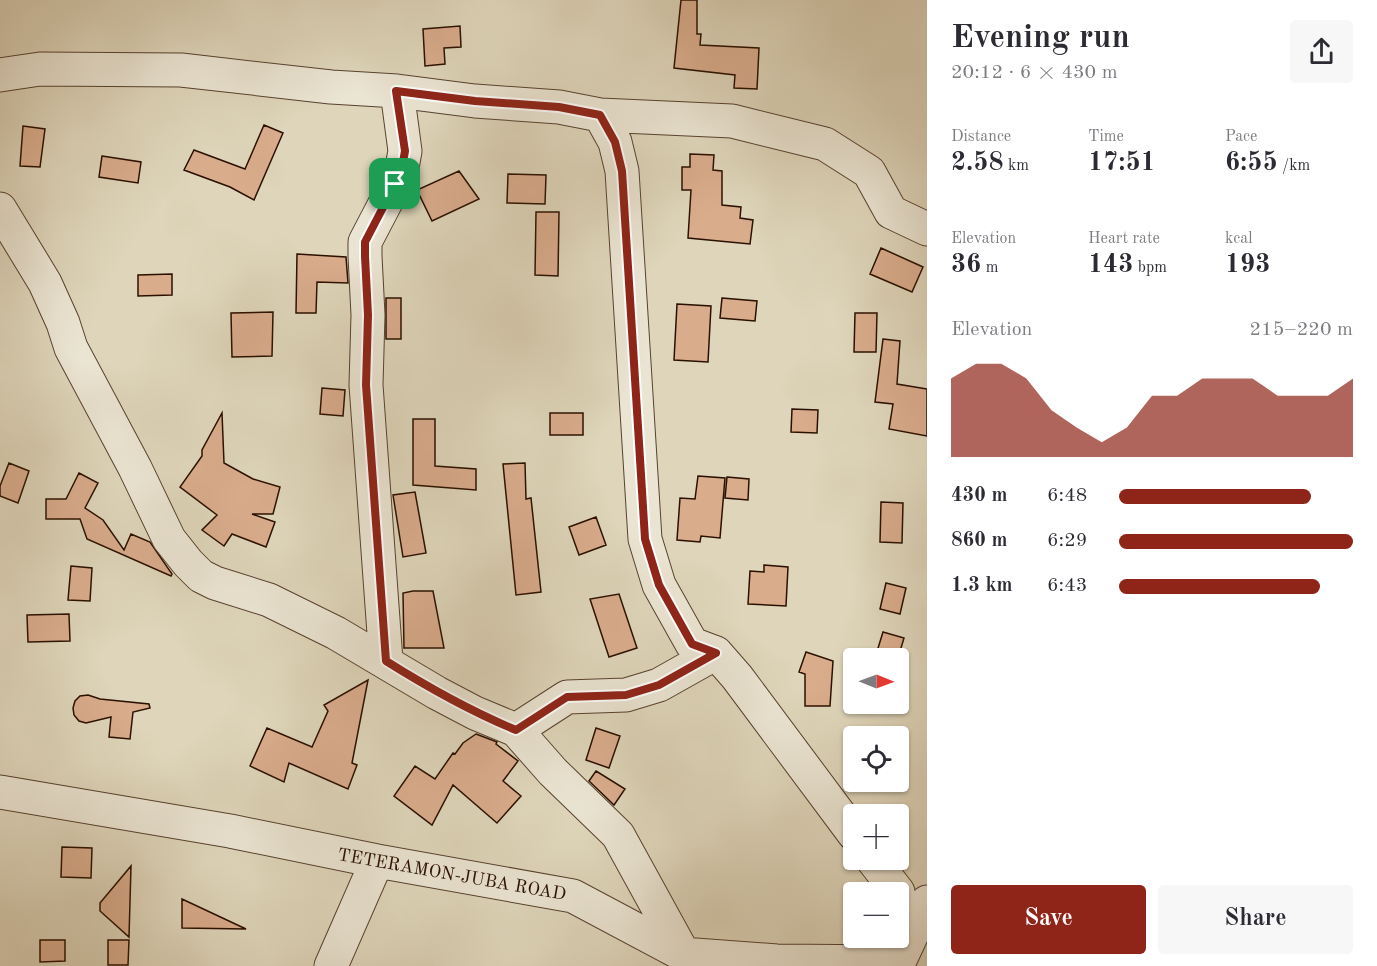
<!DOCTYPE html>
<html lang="en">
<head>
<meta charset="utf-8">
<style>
  body { margin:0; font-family:"Old Standard TT",serif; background:#f7f7f7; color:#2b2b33; height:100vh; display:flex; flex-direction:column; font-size:22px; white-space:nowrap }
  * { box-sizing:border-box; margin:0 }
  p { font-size:20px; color:#7c7c81 }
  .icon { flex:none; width:33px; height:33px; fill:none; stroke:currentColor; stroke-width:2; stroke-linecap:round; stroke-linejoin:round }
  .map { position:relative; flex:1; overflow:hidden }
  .drawer { display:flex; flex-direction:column; background:#fff; width:450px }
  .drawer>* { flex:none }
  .needle { width:39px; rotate:91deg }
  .controls { position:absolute; left:843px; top:648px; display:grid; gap:12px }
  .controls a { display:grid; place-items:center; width:66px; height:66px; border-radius:6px; background:#fff; box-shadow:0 2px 4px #0004; font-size:30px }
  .pin { position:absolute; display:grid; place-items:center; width:51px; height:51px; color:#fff; margin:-26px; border-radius:12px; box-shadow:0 3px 9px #0006 }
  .round { display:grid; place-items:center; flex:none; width:63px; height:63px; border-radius:6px; background:#f7f7f7 }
  .head { display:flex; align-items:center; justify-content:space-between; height:102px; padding:0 24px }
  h1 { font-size:33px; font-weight:800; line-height:45px }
  .figures { display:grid; grid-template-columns:repeat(3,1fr); gap:9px; height:102px; padding:6px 24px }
  .figures div { display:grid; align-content:center }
  .figures b { font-size:26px; font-weight:800 }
  .figures small { font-size:16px; font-weight:400 }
  .figures p { font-size:16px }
  .chart { height:168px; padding:12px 24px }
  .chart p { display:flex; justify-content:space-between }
  .chart svg { width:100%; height:108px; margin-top:6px; fill:#8f2418; opacity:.7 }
  .primary-button { display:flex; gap:12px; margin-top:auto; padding:12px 24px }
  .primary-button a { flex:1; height:69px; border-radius:6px; background:#8f2418; color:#fff; font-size:24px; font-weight:800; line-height:69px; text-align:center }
  .primary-button a+a { background:#f7f7f7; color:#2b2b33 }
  ul { padding:0 24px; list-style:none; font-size:20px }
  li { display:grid; grid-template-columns:96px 72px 1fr; align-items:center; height:45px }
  li i { height:15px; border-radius:8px; background:#8f2418 }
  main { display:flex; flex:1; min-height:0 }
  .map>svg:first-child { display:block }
  .building { fill:#d9ac8c; stroke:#2b1000; stroke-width:1.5 }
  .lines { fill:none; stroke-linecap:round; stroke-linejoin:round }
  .minor-casing { stroke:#58412e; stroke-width:35 }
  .minor { stroke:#eae4d2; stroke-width:33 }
  .route-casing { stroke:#fff; stroke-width:12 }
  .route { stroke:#8f2418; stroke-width:8 }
  .labels { text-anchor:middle; stroke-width:5; stroke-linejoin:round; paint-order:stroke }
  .street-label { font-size:18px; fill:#2b1000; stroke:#eae4d2 }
</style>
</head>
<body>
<main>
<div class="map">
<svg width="927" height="966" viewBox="0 0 927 966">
  <rect width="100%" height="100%" fill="#ded5ba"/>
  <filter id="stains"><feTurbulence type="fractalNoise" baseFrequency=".00333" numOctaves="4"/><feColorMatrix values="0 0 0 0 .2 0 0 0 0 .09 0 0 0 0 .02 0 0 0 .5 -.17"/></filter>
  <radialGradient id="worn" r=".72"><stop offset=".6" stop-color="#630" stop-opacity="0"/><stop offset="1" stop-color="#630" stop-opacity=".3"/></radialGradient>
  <path class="building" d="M681 0H697V34H701L700 45 759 48 757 89 734 88 735 75 674 68Z
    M460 26 461 47 444 48 445 64 425 66 423 29Z
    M264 125 283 133 254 200 230 187 184 170 194 150 245 169Z
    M23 126 45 129 40 167 20 166Z
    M690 154 714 155 713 170 722 171V205L741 207 740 218 753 220 750 244 688 238 691 190H682V167H690Z
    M102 156 141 162 138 183 99 177Z
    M459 171 479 199 432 221 417 190Z
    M508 174 546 175 545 204 507 203Z
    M536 212H559L558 276 535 275Z
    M881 248 923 267 912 292 870 274Z
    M297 254 346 257 348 283 317 282 316 313H296Z
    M172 274V295L138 296V275Z
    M386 298H401V339H386Z
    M722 298 757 301 755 321 720 318Z
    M677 304 711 306 708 362 674 360Z
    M273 312 272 356 232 357 231 313Z
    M855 313H877L876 352H854Z
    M883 339 900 341 897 384 927 389V436L889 429 893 404 875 402Z
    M322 388 345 390 343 416 320 414Z
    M792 409 818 410 817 433 791 432Z
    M222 413 224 463 253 479 280 487 273 514H252L275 522 266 547 232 534 224 546 202 530 217 515 180 487 202 456V450Z
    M550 413H583V435H550Z
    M413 419H435V466L476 469V490L413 485Z
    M9 463 29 471 18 503 0 496V486Z
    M525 463 526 499 531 498 541 592 516 595 503 464Z
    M79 473 98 483 85 508 103 520 124 550 131 534 150 542 172 574 171 576 87 539 80 519H46V499H66Z
    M698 476 725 478 720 538 701 536 700 542 677 540 680 498 695 499Z
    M727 477 749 479 748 500 725 498Z
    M415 492 426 553 403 557 393 495Z
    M881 502 903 503 902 543 880 542Z
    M596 517 606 545 579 555 569 527Z
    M764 565 788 567 786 606 748 604 750 571 764 572Z
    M71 566 92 568 90 601 68 600Z
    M886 583 906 588 900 614 880 609Z
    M413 591H433L444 648H404L403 593Z
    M619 594 637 648 609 657 590 599Z
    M69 614 70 641 28 642 27 615Z
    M883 632 904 638 898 658H875Z
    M806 652 833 661 830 706H805V674L799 672Z
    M368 680 352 763 357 765 348 789 289 763 284 782 250 766 267 728 312 747 328 711 324 705Z
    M88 695 100 699 149 704 150 708 133 712 130 739 109 737 111 717 86 723 79 721 74 715 73 708 75 701 80 696Z
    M596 728 620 736 609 768 586 760Z
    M476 734 497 742 496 744 518 761 503 781 521 796 497 823 453 785 432 825 394 796 415 766 435 779 453 753 455 754 463 743Z
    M596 771 625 789 614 805 589 781Z
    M62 847 92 848 91 878 61 877Z
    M131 866 129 937 100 911V903Z
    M182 899 246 929 182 928Z
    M40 940H65V961L40 962Z
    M108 940H129L128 965H108Z"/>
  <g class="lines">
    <defs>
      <path id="minor" d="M0 75 40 69 181 70 331 87 397 91 475 101 559 107 600 115 732 121 825 144 869 172 891 212 927 229
        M600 115 615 142 622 171 645 539 659 585 692 644 716 653 737 677 854 834
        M0 209 45 283 63 323 71 348 135 468 169 539 188 563 201 576 215 583 269 600 336 633 437 693 475 713 516 730 553 772 618 835 690 966
        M386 661 366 385 368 315 365 256V242L401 173 405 151 397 91
        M516 730 567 697 626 695 659 685 716 653
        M0 792 230 831 377 861 573 896 682 954 777 961 899 962 927 902
        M873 860 898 892
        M331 966 377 861"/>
    </defs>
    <use href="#minor" class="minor-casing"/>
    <use href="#minor" class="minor"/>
  </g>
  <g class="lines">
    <defs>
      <path id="route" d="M396 91 475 101 559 107 600 115 615 142 622 171 645 539 659 585 692 644 716 653 659 685 626 695 567 697 516 730C470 711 429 688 386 661L366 385 368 315 365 256V242L401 173 405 151Z"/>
    </defs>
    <use href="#route" class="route-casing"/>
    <use href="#route" class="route"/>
  </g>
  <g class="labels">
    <g class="street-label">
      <text transform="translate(452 874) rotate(10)" y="6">TETERAMON-JUBA ROAD</text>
    </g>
  </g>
  <rect width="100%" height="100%" filter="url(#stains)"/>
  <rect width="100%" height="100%" fill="url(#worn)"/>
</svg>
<div class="controls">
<a><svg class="needle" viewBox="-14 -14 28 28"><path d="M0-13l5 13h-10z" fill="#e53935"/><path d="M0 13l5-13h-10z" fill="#7c7c81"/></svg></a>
<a><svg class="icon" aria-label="locate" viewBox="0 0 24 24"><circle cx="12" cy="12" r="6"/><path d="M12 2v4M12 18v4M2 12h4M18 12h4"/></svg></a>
<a>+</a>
<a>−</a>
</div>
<div class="pin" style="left:395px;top:184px;background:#1e9e55"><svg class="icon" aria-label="arrive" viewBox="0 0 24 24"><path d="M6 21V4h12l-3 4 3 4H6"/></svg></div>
</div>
<section class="drawer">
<div class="head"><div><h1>Evening run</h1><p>20:12 · 6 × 430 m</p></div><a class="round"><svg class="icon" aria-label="share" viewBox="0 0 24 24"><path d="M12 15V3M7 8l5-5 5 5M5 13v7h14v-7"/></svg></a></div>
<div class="figures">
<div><p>Distance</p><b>2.58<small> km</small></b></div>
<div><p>Time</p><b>17:51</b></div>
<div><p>Pace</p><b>6:55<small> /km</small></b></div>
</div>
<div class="figures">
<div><p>Elevation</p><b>36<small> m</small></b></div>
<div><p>Heart rate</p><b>143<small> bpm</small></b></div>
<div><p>kcal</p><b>193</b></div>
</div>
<div class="chart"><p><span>Elevation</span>215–220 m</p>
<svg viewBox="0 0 160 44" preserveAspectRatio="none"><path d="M0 44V12L10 6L20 6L30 12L40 25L50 32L60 38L70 32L80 19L90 19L100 12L110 12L120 12L130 19L140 19L150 19L160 12V44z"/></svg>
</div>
<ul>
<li><b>430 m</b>6:48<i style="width:82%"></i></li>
<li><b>860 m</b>6:29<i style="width:100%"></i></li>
<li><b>1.3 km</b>6:43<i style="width:86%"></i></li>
</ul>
<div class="primary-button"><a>Save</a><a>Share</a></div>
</section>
</main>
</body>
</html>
